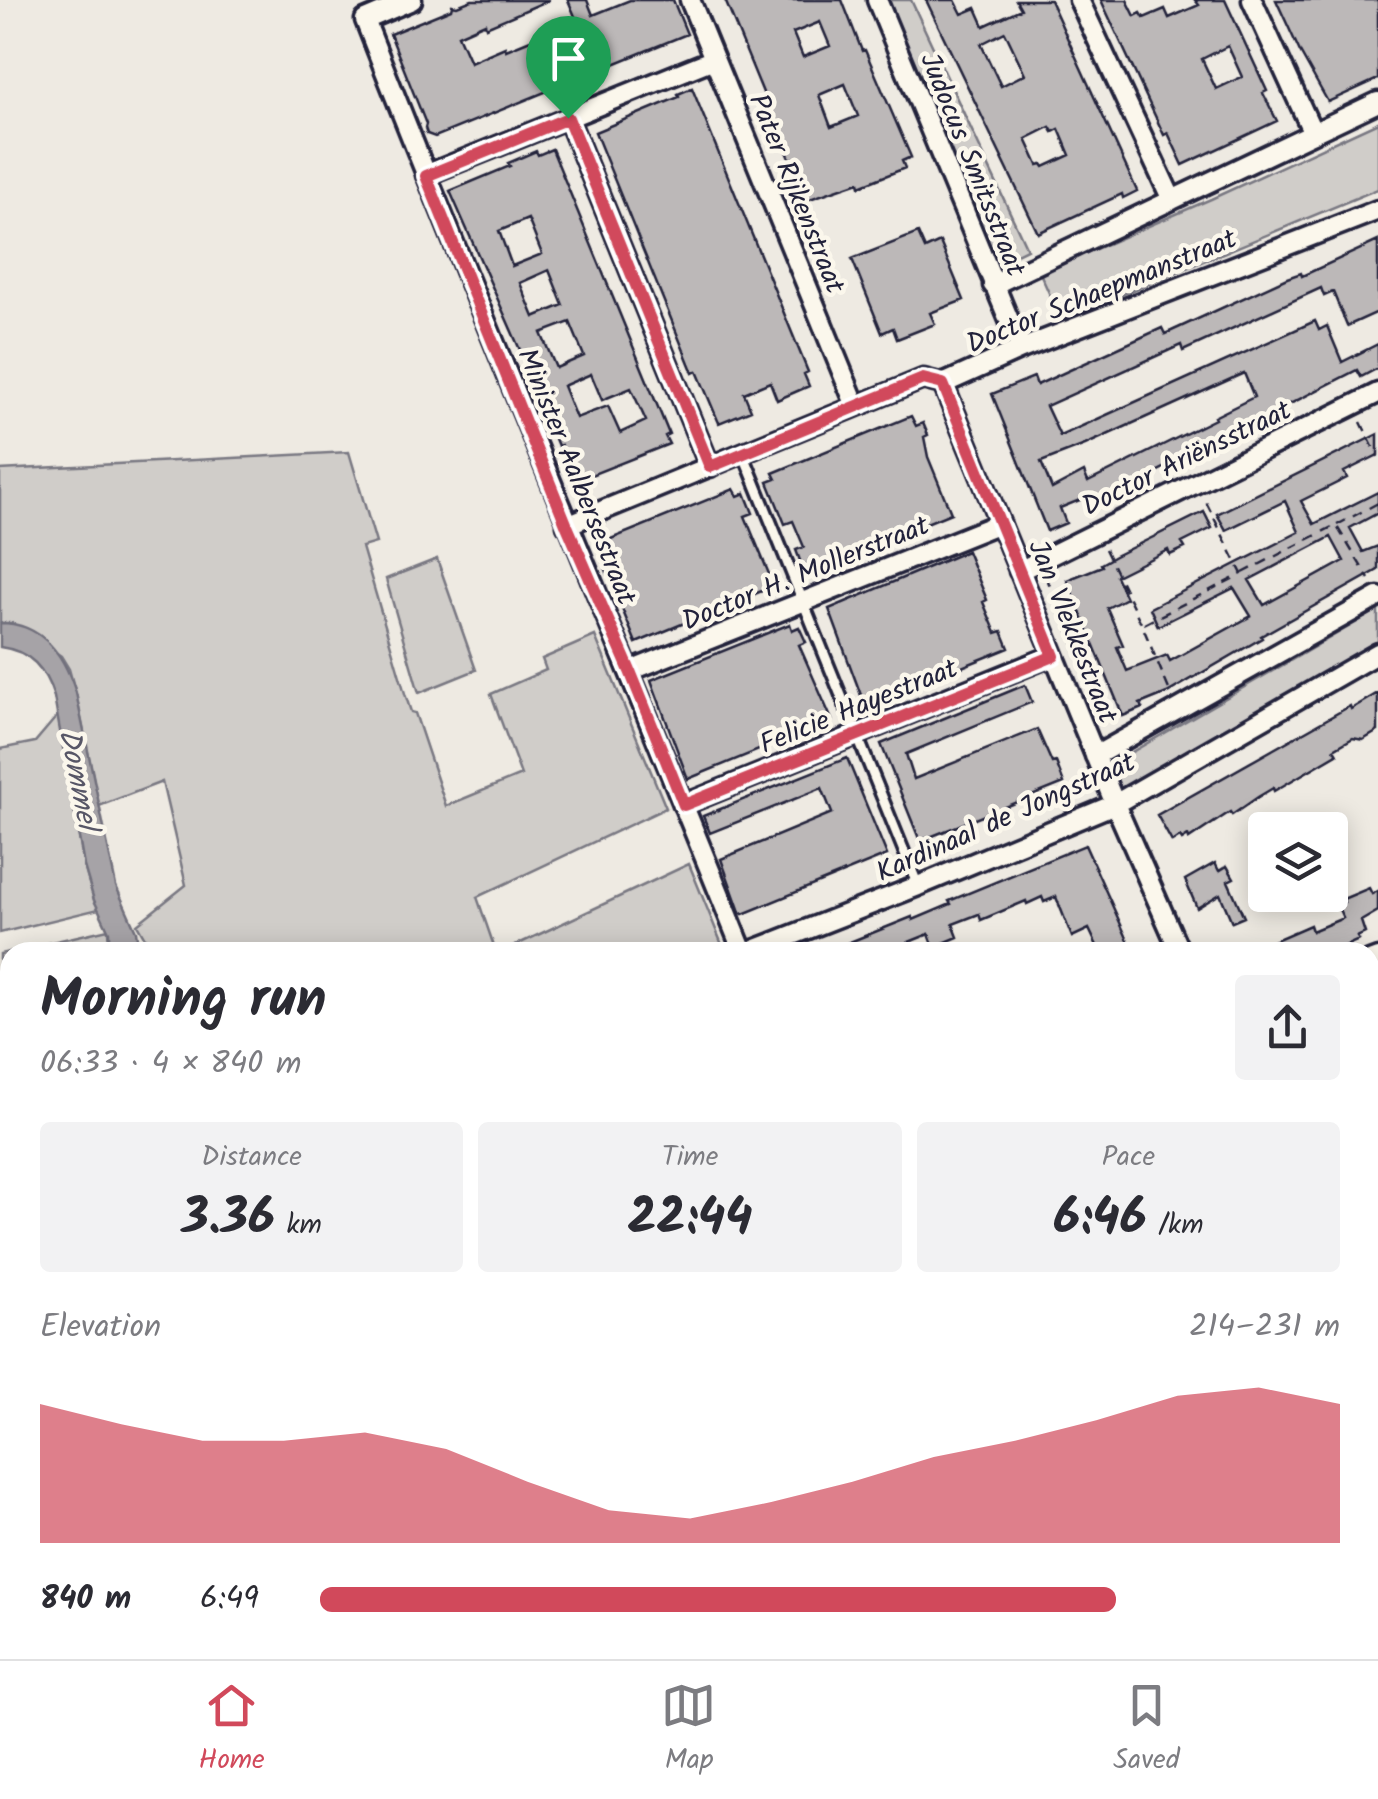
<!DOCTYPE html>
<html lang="en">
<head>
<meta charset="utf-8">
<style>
  body { margin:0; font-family:Kalam,sans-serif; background:#f2f2f3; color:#2b2b33; height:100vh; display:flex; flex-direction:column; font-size:38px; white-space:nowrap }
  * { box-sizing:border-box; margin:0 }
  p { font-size:32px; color:#7c7c81 }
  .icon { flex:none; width:55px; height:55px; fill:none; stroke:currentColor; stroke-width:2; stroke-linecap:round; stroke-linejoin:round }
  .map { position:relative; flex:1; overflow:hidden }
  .side { position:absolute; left:0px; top:942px; width:1380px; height:718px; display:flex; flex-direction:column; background:#fff; border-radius:30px 30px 0 0; box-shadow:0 5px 25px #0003 }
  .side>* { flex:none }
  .controls { position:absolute; left:1248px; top:812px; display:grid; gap:20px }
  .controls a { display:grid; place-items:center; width:100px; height:100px; border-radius:10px; background:#fff; box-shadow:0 5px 25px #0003; font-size:50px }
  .pin { position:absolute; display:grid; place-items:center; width:85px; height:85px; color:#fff; margin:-102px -42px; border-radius:50% 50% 50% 0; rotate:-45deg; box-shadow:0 0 10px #0007 }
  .pin .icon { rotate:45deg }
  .round { display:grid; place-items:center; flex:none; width:105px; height:105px; border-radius:10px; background:#f2f2f3 }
  .summary { display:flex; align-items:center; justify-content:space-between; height:170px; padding:0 40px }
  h1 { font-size:55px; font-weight:700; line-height:75px }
  .metrics { display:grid; grid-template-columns:repeat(3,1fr); gap:15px; height:170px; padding:10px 40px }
  .metrics div { display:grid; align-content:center; border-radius:10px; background:#f2f2f3; text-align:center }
  .metrics b { font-size:50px; font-weight:700 }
  .metrics small { font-size:28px; font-weight:400 }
  .metrics p { font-size:28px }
  .chart { height:280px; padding:20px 40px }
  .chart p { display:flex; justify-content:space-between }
  .chart svg { width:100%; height:180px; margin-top:10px; fill:#d1495b; opacity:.7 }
  ul { padding:0 40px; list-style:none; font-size:32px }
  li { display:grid; grid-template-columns:160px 120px 1fr; align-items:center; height:75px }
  li i { height:25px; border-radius:12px; background:#d1495b }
  .tab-bar { display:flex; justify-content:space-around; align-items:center; height:140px; border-top:2px solid #e1e1e2; background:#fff; font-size:28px; color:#7c7c81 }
  .tab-bar a { display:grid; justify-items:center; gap:5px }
  .tab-bar .on { color:#d1495b }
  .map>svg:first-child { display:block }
  .built { fill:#dfdbd5 }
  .green { fill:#d0cdc9; stroke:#797882; stroke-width:2.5 }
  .water { fill:#a6a3a7; stroke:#716f7c; stroke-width:2.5 }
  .building { fill:#bcb8b8; stroke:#22223b; stroke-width:2.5; fill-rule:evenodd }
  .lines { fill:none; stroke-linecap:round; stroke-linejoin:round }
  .service-casing { stroke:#22223b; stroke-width:16 }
  .minor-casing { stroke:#22223b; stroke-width:25 }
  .tertiary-casing { stroke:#22223b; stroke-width:30 }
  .path { stroke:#22223b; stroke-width:2.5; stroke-dasharray:10 8; stroke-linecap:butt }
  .service { stroke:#fbf7ec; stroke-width:9 }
  .minor { stroke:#fbf7ec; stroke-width:18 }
  .tertiary { stroke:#fbf7ec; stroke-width:22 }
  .route-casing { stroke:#fff; stroke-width:20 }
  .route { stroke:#d1495b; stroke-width:12 }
  .labels { text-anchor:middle; stroke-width:9; stroke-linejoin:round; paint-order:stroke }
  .street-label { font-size:28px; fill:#22223b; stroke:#fbf7ec }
  .water-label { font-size:30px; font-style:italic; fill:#575666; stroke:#fbf7ec }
</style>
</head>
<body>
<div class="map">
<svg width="1378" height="1659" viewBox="0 0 1378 1659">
  <rect width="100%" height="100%" fill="#eeeae2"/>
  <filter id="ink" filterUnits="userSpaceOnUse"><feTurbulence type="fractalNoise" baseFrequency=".01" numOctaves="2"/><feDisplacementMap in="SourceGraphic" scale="20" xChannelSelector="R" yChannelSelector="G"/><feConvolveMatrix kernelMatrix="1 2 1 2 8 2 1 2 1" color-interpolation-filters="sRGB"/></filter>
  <g filter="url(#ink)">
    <path class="built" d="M1370 1374 1378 1389V1659H972L968 1650H1370Z"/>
    <path class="green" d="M885 0H911L1027 249 996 264Z
      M1378 122V189L1061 320 1040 273 1211 199Z
      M349 452 376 543 362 547 406 697 411 712 415 713 446 806 521 775 491 694 546 670 542 659 595 636 666 808 477 897 496 952H153L137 924 186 885 162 782 99 806 76 694 69 669 61 656 12 623H0V470Z
      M437 559 476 670 419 693 386 579Z
      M1378 610V643L1120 793 1106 767Z
      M58 715 84 866 94 900 99 909 0 933V749L35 742Z
      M689 864 725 952H501L510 948Z
      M108 929 109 952H10V1079L0 1083V954Z
      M10 1108V1363L0 1362V1110Z"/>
    <path class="water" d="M0 623C43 623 65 657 76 693L116 886 136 931 139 952H109V932L94 900 84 866 54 697C45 669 31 651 0 647Z"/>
    <path class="building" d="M472 0H549L486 27 485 23 458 35 470 62 505 47 506 50 577 21 568 0H587L593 15 630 0H673L687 34 435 137 427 134 425 128 426 124 390 34 451 9 452 5 457 6Z
      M725 0H842L862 51 865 50 911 157 902 161 905 168 860 186 859 182 807 200ZM820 22 830 46 803 57 793 33ZM845 84 858 116 831 127 819 95Z
      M926 0H955L962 14 976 8 984 26 1021 9 1016 0H1050L1137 191 1123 198 1122 194 1038 233ZM1005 32 1025 74 1001 86 981 44ZM1050 127 1053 132 1059 129 1070 155 1044 167 1042 164 1038 165 1026 139Z
      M1101 0H1127L1135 16 1141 13 1144 18 1165 9 1169 18 1199 5 1195 0H1225L1267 91 1263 93 1277 121 1183 165 1168 133 1164 135ZM1228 46 1242 77 1216 89 1202 59Z
      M1276 0H1378V79L1328 102 1300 52Z
      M692 88 808 372 804 374 809 386 777 400 770 382 744 393 751 410 719 423 697 371 693 373 595 132 679 97 678 94Z
      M552 149 669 434 665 436 669 444 576 481 561 445 558 446 551 429 539 393 450 191 510 166 508 163 536 151 538 155ZM528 219 542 254 512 266 499 231ZM549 270 563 305 534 317 520 283ZM570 322 584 356 556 368 541 333ZM591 374 602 400 631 388 646 421 620 433 608 406 576 418 563 386Z
      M918 233 925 249 940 242 964 300 930 313 935 324 897 339 893 328 882 333 852 259Z
      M1378 241V312L1347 326 1333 292 1324 296 1321 288 1183 351 1181 345 1046 406 1060 436 1315 321 1319 330 1327 326 1342 362 1378 344V368L1361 377 1357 370 1091 505 1087 497 1060 508 1066 523 1047 531 992 394 1034 377 1037 385 1162 328 1165 334 1287 278 1301 273 1302 276ZM1244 373 1254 397 1214 417 1215 419 1088 482 1084 472 1052 489 1041 462 1085 445Z
      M911 416 916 426 923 423 928 435 924 437 928 457 951 513 914 528 915 532 891 542 890 538 813 570 810 563 802 566 796 550 804 547 793 521 785 524 768 482 776 479 773 473Z
      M1378 434V455L1344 472 1347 478 1301 501 1314 524 1378 492V513L1350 528 1363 552 1378 546V570L1261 636 1262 638 1167 693 1140 704 1142 708 1123 716 1067 580 1102 566 1101 564 1115 556 1204 512 1212 528 1182 543 1185 548 1170 555 1168 550 1116 576 1126 598 1107 608 1123 645 1117 647 1127 671 1167 655 1170 661 1251 616 1234 588 1158 626 1150 608 1299 532 1285 501 1226 530 1217 514ZM1331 537 1344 561 1264 605 1249 580Z
      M734 489 738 496 745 493 753 513 745 516 774 586 636 643 596 545Z
      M967 551 987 600 983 602 996 633 1002 631 1009 648 865 706 829 609Z
      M790 624 792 630 799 627 806 642 799 645 832 720 688 779 651 680Z
      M1025 685 1032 702 906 754 914 779 1037 729 1052 763 1056 762 1064 783 920 841 881 744Z
      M1378 693V731L1363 740 1353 738 1334 749 1337 754 1274 791 1273 788 1258 797 1232 815 1230 812 1189 839 1188 836 1182 840 1180 837 1172 842 1157 815 1350 706 1351 709Z
      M847 758 887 855 743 914 740 912 721 859 832 813 822 788 710 833 703 816Z
      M1085 845 1131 947 1118 952H1100L1089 929 1072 937 1056 897 1044 902 1042 897 1027 904 1026 901 981 920 979 914 953 924 958 937 934 947 929 934 899 946 902 952H825L912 917 913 920 951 904 949 901Z
      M1215 863 1219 871 1227 866 1234 878 1228 881 1244 917 1232 922 1220 894 1197 908 1185 880Z
      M1369 888 1372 894 1378 891V911L1361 921 1365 933 1357 937 1359 940 1332 952H1248L1310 925 1312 931 1343 918 1337 905 1344 902 1343 899Z"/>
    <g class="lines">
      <defs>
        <path id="service" d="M743 453 918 886"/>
        <path id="minor" d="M412 0 365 20C487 332 618 641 743 952
          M690 0 856 406
          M877 0 1021 349
          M1079 0 1172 200
          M1252 0 1313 133
          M568 118 710 467
          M426 175 714 59
          M993 285 1378 102
          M943 384 1115 804 1180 952
          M567 525 923 379 943 384 1021 349 1378 210
          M1019 571 1378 393
          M630 671 1000 523
          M1095 756 1378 597
          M683 805 1054 655
          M749 952 918 886 1115 804 1378 653
          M1370 961 1378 958
          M1370 1382 1378 1401
          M1370 1598 1378 1595
          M1116 1650 1126 1659
          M1157 1659 1189 1650"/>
        <path id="tertiary" d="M1370 1040 1378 1038
          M0 1389 10 1390"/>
      </defs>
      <use href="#service" class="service-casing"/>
      <use href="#minor" class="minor-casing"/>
      <use href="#tertiary" class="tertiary-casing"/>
      <path class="path" d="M1361 422 1378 457
        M1337 525 1378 503
        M1105 549 1142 625 1170 692
        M1243 573 1336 525 1369 579
        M1049 576 1048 581 1108 726
        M1144 624 1242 574 1205 500
        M1370 1339 1378 1356"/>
      <use href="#service" class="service"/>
      <use href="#minor" class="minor"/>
      <use href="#tertiary" class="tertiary"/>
    </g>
  </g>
  <g class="lines" filter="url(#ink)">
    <defs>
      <path id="route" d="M568 118 710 467 923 379 943 384 1054 656 684 805 630 671 567 526 426 176Z"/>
    </defs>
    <use href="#route" class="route-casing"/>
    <use href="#route" class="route"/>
  </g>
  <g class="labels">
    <g class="street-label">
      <text transform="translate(974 164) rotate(68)" y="10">Judocus Smitsstraat</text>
      <text transform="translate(798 193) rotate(68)" y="10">Pater Rijkenstraat</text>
      <text transform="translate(1101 290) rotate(-22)" y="10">Doctor Schaepmanstraat</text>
      <text transform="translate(1186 457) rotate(-26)" y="10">Doctor Ariënsstraat</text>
      <text transform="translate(578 476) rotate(68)" y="10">Minister Aalbersestraat</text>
      <text transform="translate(805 572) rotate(-22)" y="10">Doctor H. Mollerstraat</text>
      <text transform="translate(1074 631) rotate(68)" y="10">Jan Vlekkestraat</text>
      <text transform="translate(858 705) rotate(-22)" y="10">Felicie Hayestraat</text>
      <text transform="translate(1005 816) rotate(-24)" y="10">Kardinaal de Jongstraat</text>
    </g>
    <g class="water-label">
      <text transform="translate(79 779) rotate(79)" y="10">Dommel</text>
    </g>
  </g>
</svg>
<div class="controls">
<a><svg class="icon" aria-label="layers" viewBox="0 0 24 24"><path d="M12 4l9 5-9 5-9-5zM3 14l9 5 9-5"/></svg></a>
</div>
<div class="pin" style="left:568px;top:118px;background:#1e9e55"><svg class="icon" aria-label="arrive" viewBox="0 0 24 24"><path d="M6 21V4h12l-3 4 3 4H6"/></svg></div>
<section class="side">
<div class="summary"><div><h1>Morning run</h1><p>06:33 · 4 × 840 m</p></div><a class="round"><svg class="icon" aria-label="share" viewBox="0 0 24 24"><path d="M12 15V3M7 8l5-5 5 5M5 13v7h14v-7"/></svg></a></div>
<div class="metrics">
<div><p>Distance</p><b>3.36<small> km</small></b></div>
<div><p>Time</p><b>22:44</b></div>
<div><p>Pace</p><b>6:46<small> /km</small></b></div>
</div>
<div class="chart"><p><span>Elevation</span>214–231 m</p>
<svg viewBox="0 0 160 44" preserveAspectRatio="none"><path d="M0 44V10L10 15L20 19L30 19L40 17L50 21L60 29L70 36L80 38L90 34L100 29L110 23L120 19L130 14L140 8L150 6L160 10V44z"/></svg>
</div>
<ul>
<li><b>840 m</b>6:49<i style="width:78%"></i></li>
</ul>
</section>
</div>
<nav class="tab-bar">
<a class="on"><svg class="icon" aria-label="home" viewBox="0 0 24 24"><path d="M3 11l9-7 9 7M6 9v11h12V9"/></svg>Home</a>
<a><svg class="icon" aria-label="map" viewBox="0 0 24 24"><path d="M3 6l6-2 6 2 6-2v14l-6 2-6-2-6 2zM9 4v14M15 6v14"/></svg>Map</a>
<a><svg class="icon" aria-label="saved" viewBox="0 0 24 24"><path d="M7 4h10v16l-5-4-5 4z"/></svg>Saved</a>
</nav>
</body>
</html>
